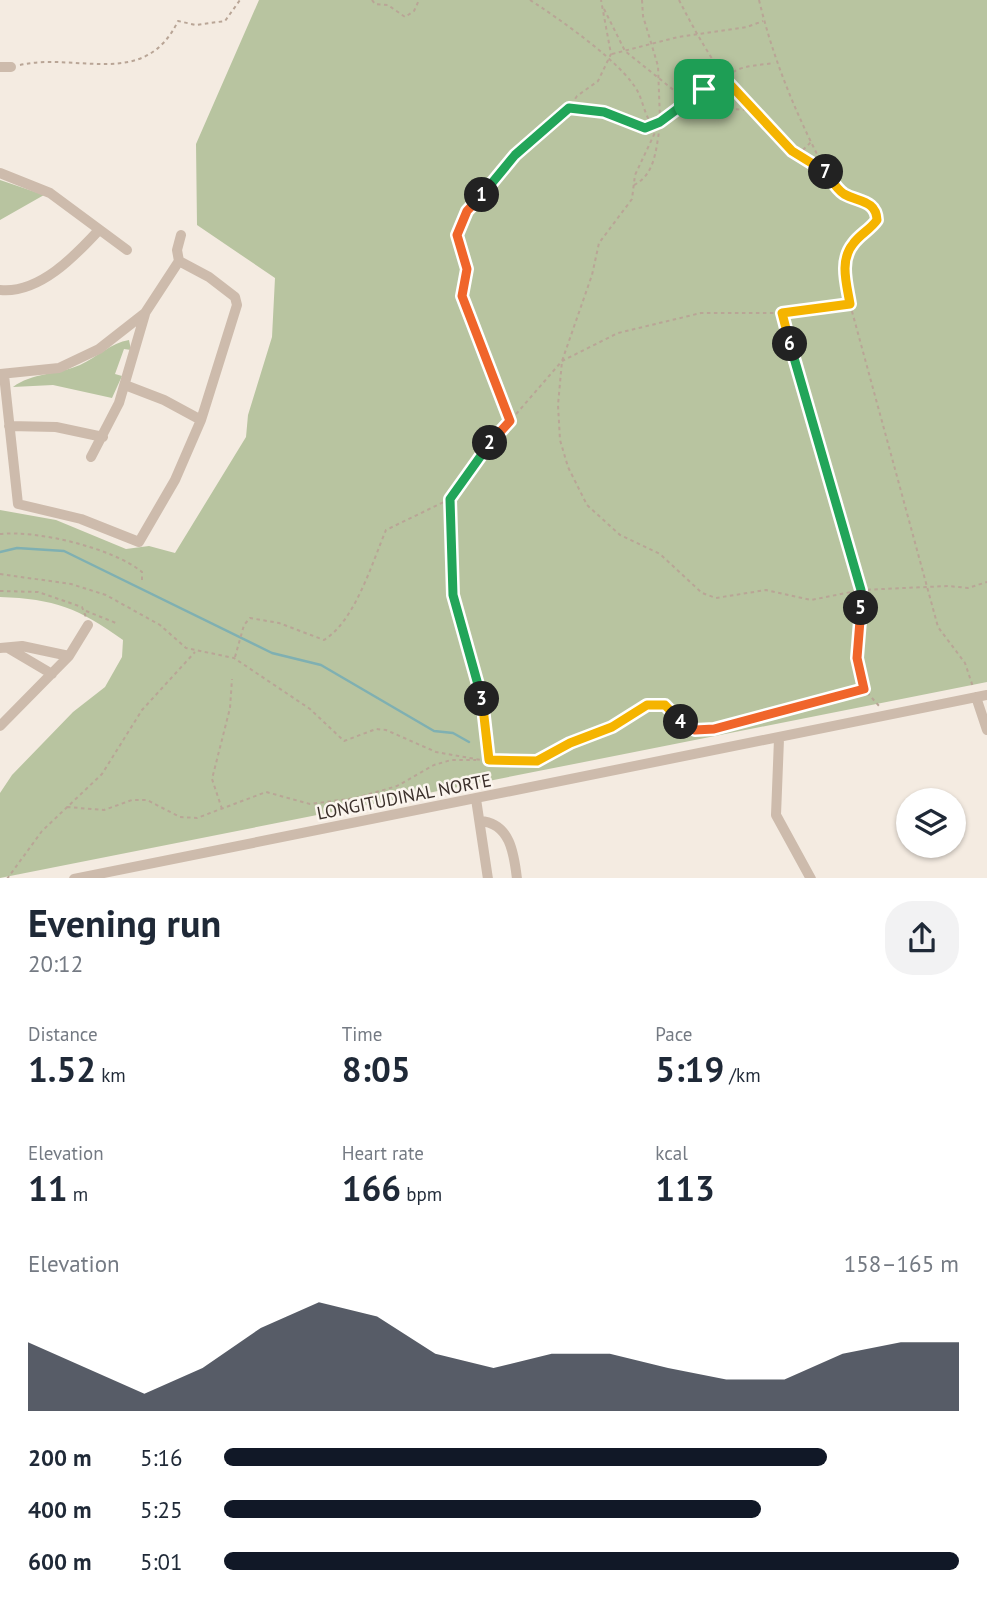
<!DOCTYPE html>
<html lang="en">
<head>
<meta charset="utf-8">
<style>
  body { margin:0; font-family:"PT Sans",sans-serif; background:#f2f2f3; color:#1f2937; height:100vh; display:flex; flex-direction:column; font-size:26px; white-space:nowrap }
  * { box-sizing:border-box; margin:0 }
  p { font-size:23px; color:#747a83 }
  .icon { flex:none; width:38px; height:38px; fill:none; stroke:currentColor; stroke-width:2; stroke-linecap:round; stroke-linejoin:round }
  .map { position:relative; height:878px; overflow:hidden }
  .sheet { display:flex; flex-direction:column; background:#fff; flex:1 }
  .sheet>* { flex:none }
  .fabs { position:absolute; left:896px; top:788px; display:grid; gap:14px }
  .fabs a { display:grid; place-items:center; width:70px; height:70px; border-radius:50%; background:#fff; box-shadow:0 2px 5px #0004; font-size:35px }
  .pin { position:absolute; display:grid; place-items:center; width:60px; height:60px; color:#fff; margin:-30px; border-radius:14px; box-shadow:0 4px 10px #0006 }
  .km { position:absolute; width:35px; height:35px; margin:-18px; border-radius:50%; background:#222; color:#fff; font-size:19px; line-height:35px; text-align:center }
  .round { display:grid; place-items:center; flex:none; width:74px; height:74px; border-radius:28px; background:#f2f2f3 }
  .headline { display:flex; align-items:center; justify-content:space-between; height:119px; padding:0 28px }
  h1 { font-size:38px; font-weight:600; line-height:52px }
  .figures { display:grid; grid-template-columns:repeat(3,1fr); gap:10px; height:119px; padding:7px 28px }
  .figures div { display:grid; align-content:center }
  .figures b { font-size:35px; font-weight:600 }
  .figures small { font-size:19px; font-weight:400 }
  .figures p { font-size:19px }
  .chart { height:196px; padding:14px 28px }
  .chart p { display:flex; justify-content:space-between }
  .chart svg { width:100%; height:126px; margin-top:7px; fill:#111827; opacity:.7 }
  ul { padding:0 28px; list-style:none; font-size:23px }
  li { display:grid; grid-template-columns:112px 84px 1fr; align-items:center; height:52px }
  li i { height:18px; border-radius:9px; background:#111827 }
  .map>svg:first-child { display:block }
  .green { fill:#b8c4a0 }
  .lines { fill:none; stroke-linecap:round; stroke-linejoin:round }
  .stream { stroke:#7fb0b2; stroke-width:2.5 }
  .path { stroke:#b9a596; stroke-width:2; stroke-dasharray:3.5 3.5; stroke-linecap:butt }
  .minor { stroke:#cdbbac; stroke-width:10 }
  .split-1-casing { stroke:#fff; stroke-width:14 }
  .split-2-casing { stroke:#fff; stroke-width:14 }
  .split-3-casing { stroke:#fff; stroke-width:14 }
  .split-4-casing { stroke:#fff; stroke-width:14 }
  .split-5-casing { stroke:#fff; stroke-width:14 }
  .split-6-casing { stroke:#fff; stroke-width:14 }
  .split-7-casing { stroke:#fff; stroke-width:14 }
  .split-8-casing { stroke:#fff; stroke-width:14 }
  .split-1 { stroke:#22a559; stroke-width:9 }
  .split-2 { stroke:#f0652b; stroke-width:9 }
  .split-3 { stroke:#22a559; stroke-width:9 }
  .split-4 { stroke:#f5b400; stroke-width:9 }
  .split-5 { stroke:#f0652b; stroke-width:9 }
  .split-6 { stroke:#22a559; stroke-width:9 }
  .split-7 { stroke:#f5b400; stroke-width:9 }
  .split-8 { stroke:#f5b400; stroke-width:9 }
  .labels { text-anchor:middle; stroke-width:5; stroke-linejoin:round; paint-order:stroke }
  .street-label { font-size:18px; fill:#3b302b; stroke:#fbf5ee }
</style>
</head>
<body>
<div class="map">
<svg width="987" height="879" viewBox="0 0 987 879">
  <rect width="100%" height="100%" fill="#f4ebe1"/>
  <path class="green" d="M259 0H987V682L0 878V793L12 775 73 712 105 687 122 657 123 640C78 608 55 599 0 597V510L56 520 126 549 149 546 175 553 246 437 248 415 272 337 275 278 197 225 196 144Z
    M0 180 44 195 0 220Z
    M129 340 131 350 124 349 115 374 122 376 112 398 53 385 13 387C31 373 59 374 80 365 97 357 111 343 129 340Z"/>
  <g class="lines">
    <path class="stream" d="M0 552 17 548 64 551 272 653 321 665 434 731 453 733 469 742"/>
    <path class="path" d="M372 0 375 4 388 5 405 17 414 11 419 0
      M530 0C558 18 623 63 638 92 642 100 644 110 648 118L660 122 635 175 632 199 599 243 592 275 562 361 558 405 560 440 568 467 587 505 620 535 660 554 702 593 716 598 766 590 811 600 861 590 948 586 968 588 987 582
      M642 0 643 16 658 66 660 120
      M679 0C713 67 756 133 824 169
      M759 0C771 50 788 94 810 140 818 156 825 172 836 187 845 199 869 197 876 211 883 225 861 234 853 243 838 260 847 285 850 304L938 627 965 663 973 687
      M604 9 625 51 676 92 728 109 750 110
      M612 54 678 37 747 27 763 21
      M20 65C78 52 145 90 178 21L196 25 225 21 240 0
      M571 108 604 112 645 128C679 116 703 86 735 71 746 65 762 65 774 63
      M798 155 811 142
      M634 185C656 174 656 147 660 126
      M782 314 861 590 857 658 860 678 864 689 880 707
      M509 420 462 296 467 269 457 235 467 211 515 155 569 108 577 96 598 81 611 54 601 0
      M450 500 453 595 480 683 489 759
      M0 534C37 530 113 548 142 572V583
      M0 574 71 584 106 595 160 625 186 648 234 658 310 709 344 741 376 729 386 730 436 752 481 760 537 761 570 743 612 727 647 705H665C690 721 676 731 714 729L864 689
      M0 591 38 592 82 607 86 617
      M86 611 116 623
      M235 657 244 625 250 618 279 623 324 640C355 621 372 563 386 530L450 499 485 450 562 361 618 333 701 313H782L850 304
      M67 807 104 810 132 800H147L180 817 197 818 266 792 310 804 356 798 397 786 434 765 451 760H476
      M222 809 212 779 230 708 232 679
      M7 879 42 831 102 774 142 710 195 652"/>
    <path class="minor" d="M0 67H11
      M0 173 50 193 127 250
      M0 290C39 294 75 256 99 230
      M0 374 59 368 99 349 145 313 179 261 177 250 181 235
      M4 375 18 504 81 519 139 542 175 480 201 420 237 305 235 297 209 277 179 261
      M125 385 164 400 201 420
      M9 426 56 427 103 437
      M91 457 119 403 145 314
      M0 648 22 646 69 656
      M8 648 52 674
      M976 697 987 730
      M0 726 69 656 88 625
      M779 739 776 815 811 879
      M476 799 488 879
      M480 821C510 823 514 853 517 879
      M74 879 987 695"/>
  </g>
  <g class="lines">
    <defs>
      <path id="split-1" d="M482 195 515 155 569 108 604 112 645 128 660 122 704 89"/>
      <path id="split-2" d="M482 195 467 211 457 235 467 269 462 296 510 421 490 443"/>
      <path id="split-3" d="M482 699 453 595 450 499 490 443"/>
      <path id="split-4" d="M482 699 489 760 537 761 570 743 612 727 647 705H665L681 722"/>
      <path id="split-5" d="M681 722 695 730 714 729 864 689 857 658 861 608"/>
      <path id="split-6" d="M790 344 861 590V608"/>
      <path id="split-7" d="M790 344 782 313 850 304C847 285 839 261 853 244 860 234 870 230 877 220 876 200 858 202 844 194 836 189 831 179 826 172"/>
      <path id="split-8" d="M704 89 724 78 792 151 826 172"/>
    </defs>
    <use href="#split-1" class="split-1-casing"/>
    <use href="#split-2" class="split-2-casing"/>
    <use href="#split-3" class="split-3-casing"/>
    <use href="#split-4" class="split-4-casing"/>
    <use href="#split-5" class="split-5-casing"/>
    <use href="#split-6" class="split-6-casing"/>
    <use href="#split-7" class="split-7-casing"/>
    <use href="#split-8" class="split-8-casing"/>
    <use href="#split-1" class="split-1"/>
    <use href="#split-2" class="split-2"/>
    <use href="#split-3" class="split-3"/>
    <use href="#split-4" class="split-4"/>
    <use href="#split-5" class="split-5"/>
    <use href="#split-6" class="split-6"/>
    <use href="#split-7" class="split-7"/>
    <use href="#split-8" class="split-8"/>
  </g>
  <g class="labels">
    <g class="street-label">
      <text transform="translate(404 797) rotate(-11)" y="6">LONGITUDINAL NORTE</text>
    </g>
  </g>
</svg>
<div class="fabs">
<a><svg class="icon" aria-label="layers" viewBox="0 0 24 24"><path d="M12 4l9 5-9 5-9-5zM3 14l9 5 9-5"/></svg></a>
</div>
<div class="pin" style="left:704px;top:89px;background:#1e9e55"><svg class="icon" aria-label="arrive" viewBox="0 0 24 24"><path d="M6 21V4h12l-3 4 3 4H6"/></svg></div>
<b class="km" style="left:482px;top:195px">1</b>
<b class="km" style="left:490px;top:443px">2</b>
<b class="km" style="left:482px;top:699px">3</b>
<b class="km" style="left:681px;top:722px">4</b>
<b class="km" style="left:861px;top:608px">5</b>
<b class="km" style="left:790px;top:344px">6</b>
<b class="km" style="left:826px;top:172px">7</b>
</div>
<section class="sheet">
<div class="headline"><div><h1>Evening run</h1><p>20:12</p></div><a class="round"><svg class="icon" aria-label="share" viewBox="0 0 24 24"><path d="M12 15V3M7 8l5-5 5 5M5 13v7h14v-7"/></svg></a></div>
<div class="figures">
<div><p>Distance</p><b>1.52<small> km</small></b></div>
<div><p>Time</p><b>8:05</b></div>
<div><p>Pace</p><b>5:19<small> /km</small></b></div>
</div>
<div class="figures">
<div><p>Elevation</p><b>11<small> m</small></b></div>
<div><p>Heart rate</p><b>166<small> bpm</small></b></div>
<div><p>kcal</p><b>113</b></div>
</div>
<div class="chart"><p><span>Elevation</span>158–165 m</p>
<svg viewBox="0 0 160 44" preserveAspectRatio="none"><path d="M0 44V20L10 29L20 38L30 29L40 15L50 6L60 11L70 24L80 29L90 24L100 24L110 29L120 33L130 33L140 24L150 20L160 20V44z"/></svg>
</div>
<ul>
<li><b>200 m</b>5:16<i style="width:82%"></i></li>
<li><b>400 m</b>5:25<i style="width:73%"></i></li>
<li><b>600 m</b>5:01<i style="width:100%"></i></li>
</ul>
</section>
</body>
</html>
